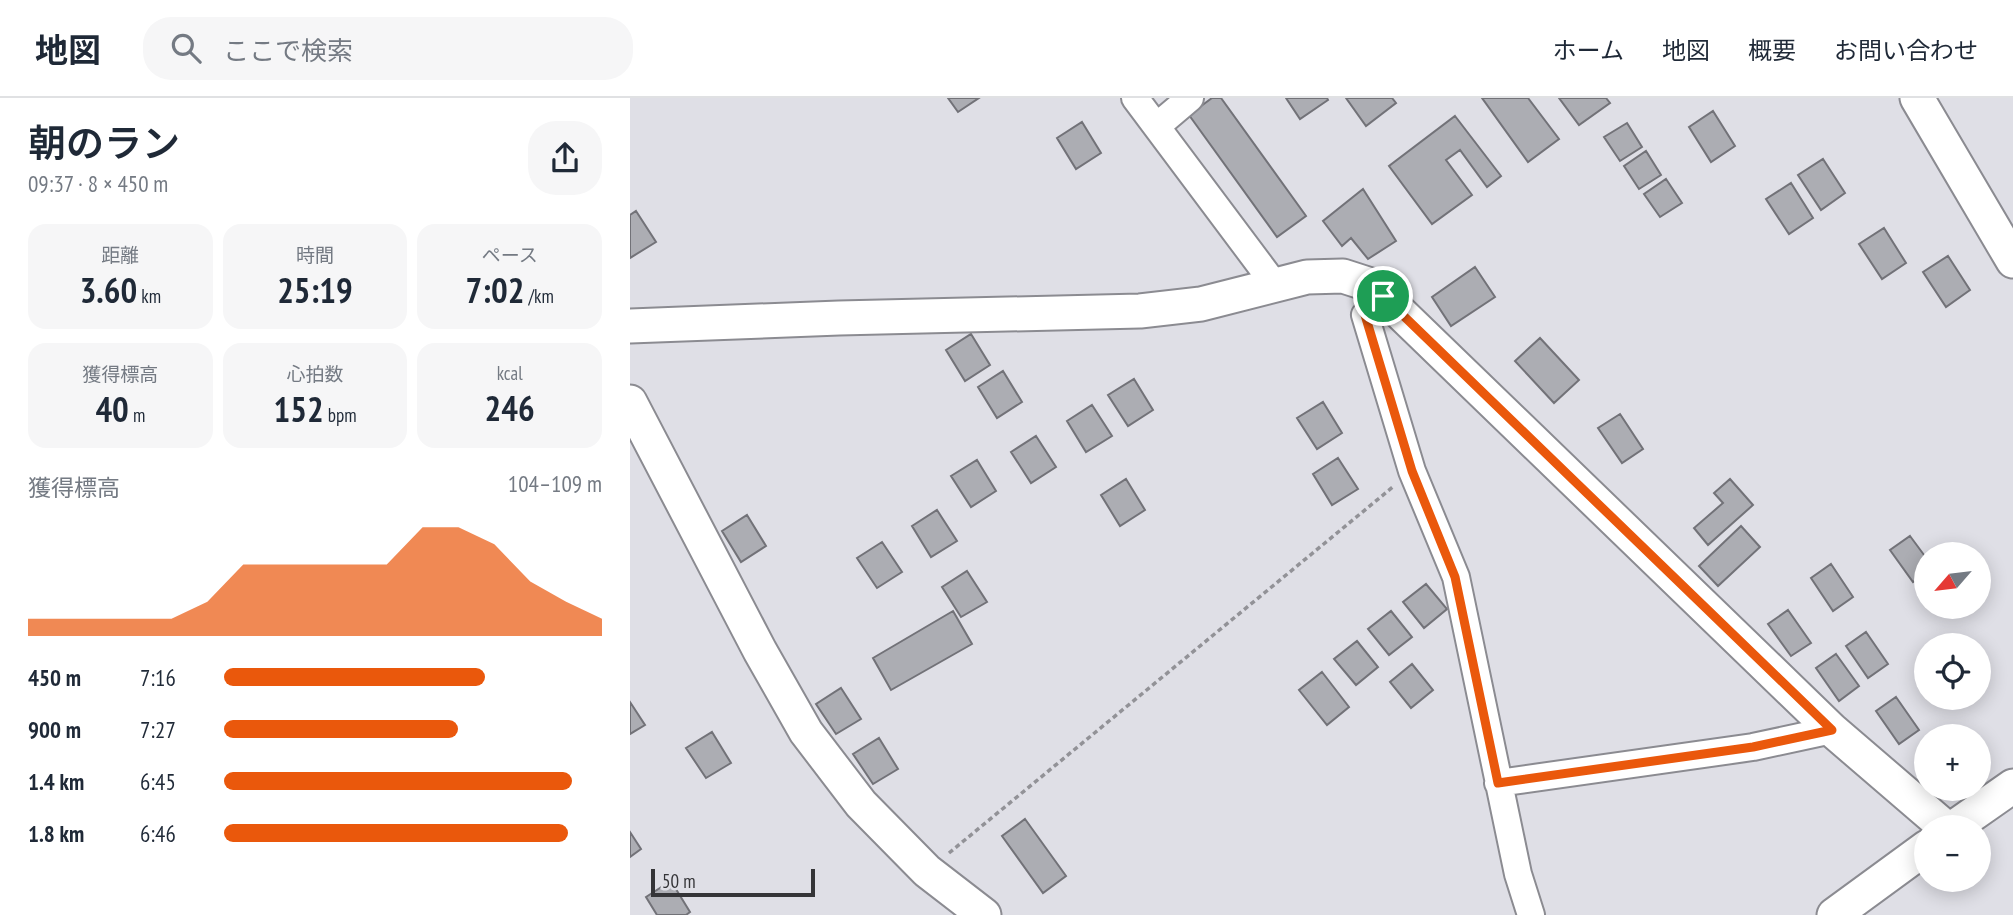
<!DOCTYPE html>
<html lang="ja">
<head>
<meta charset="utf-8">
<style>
  body { margin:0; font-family:"PT Sans Narrow","Noto Sans JP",sans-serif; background:#f6f6f7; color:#1f2937; height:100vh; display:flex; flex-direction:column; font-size:26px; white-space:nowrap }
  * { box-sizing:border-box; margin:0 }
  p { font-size:23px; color:#747a83 }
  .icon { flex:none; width:38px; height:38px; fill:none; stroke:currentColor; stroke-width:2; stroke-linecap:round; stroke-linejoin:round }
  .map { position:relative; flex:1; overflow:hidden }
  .drawer { display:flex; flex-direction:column; background:#fff; width:630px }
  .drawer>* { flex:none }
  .needle { width:46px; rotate:242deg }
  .tools { position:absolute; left:1284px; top:444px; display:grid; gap:14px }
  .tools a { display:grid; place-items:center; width:77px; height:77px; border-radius:50%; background:#fff; box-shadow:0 4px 18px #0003; font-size:35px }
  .scale { position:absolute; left:21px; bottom:18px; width:164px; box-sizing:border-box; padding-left:7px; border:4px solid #353538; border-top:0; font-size:19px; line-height:24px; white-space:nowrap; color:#353538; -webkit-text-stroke:5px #dfdfe6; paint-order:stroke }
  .pin { position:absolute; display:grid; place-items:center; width:60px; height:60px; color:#fff; margin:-30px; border:4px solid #fff; border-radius:50%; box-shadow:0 2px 7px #0007 }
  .round { display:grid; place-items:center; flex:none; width:74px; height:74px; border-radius:28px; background:#f6f6f7 }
  .overview { display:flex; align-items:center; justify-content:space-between; height:119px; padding:0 28px }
  h1 { font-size:38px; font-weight:600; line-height:52px }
  .figures { display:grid; grid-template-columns:repeat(3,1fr); gap:10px; height:119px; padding:7px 28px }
  .figures div { display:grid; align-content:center; border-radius:18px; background:#f6f6f7; text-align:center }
  .figures b { font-size:35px; font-weight:600 }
  .figures small { font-size:19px; font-weight:400 }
  .figures p { font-size:19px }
  .chart { height:196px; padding:14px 28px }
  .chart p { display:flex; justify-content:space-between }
  .chart svg { width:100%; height:126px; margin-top:7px; fill:#ea580c; opacity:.7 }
  ul { padding:0 28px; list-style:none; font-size:23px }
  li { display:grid; grid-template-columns:112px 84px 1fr; align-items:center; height:52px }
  li i { height:18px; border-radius:9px; background:#ea580c }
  header { display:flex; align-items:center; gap:42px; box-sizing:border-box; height:98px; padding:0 35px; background:#fff; border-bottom:2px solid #e0e1e3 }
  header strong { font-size:33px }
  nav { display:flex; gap:38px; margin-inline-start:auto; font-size:24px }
  .search { width:490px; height:63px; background:#f6f6f7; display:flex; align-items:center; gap:18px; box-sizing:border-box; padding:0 24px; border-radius:28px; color:#747a83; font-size:26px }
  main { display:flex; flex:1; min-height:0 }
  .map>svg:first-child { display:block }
  .building { fill:#acadb3; stroke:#727278; stroke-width:2 }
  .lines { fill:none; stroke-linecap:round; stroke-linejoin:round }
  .minor-casing { stroke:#8b8b91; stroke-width:30 }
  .tertiary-casing { stroke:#8b8b91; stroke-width:37 }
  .path { stroke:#929297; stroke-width:3.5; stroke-dasharray:5 3.5; stroke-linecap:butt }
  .minor { stroke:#fff; stroke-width:26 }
  .tertiary { stroke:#fff; stroke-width:33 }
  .route-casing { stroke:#fff; stroke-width:14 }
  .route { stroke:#ea580c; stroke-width:9 }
</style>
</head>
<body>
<header>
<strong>地図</strong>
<div class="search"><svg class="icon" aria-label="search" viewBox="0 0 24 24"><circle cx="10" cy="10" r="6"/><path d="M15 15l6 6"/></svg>ここで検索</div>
<nav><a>ホーム</a><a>地図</a><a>概要</a><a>お問い合わせ</a></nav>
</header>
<main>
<section class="drawer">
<div class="overview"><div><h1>朝のラン</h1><p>09:37 · 8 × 450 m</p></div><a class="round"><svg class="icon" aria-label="share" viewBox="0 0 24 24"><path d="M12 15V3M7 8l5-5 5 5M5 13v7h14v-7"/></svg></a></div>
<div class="figures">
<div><p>距離</p><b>3.60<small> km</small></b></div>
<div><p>時間</p><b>25:19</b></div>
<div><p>ペース</p><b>7:02<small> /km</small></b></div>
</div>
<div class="figures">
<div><p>獲得標高</p><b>40<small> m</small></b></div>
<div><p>心拍数</p><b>152<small> bpm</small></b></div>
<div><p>kcal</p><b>246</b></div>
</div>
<div class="chart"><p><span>獲得標高</span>104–109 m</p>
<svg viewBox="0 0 160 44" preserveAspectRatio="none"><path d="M0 44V38L10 38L20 38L30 38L40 38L50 32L60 19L70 19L80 19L90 19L100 19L110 6L120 6L130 12L140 25L150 32L160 38V44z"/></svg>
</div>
<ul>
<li><b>450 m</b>7:16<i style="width:69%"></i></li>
<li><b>900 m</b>7:27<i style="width:62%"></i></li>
<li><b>1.4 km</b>6:45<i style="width:92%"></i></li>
<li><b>1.8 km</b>6:46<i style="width:91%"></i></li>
</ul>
</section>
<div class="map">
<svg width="1383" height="817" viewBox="0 0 1383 817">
  <rect width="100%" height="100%" fill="#dfdfe6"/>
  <path class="building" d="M318 0H349L328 14Z
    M582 0H591L676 118 647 139 559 17Z
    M656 0H697L698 2 670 21Z
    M716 0H762L766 5 736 28Z
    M852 0H898L929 41 898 64Z
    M929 0H976L980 5 949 27Z
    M1083 13 1105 48 1081 64 1059 29Z
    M825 18 871 78 857 89 830 52 816 62 842 97 802 126 759 68Z
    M452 24 471 55 446 71 427 40Z
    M997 25 1012 49 990 63 974 39Z
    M1016 53 1031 77 1009 91 994 68Z
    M1193 61 1215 95 1191 112 1168 77Z
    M1036 81 1052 105 1030 119 1014 96Z
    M1161 85 1183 120 1159 136 1136 101Z
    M733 91 766 143 738 161 721 140 712 148 693 123Z
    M6 113 26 144 0 160V117Z
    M1254 130 1276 165 1252 181 1229 146Z
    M1318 158 1340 192 1316 209 1293 174Z
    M845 169 865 199 821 228 802 199Z
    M341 236 360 267 335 283 316 252Z
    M910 240 949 282 924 305 885 263Z
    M373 273 392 304 367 320 348 289Z
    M504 281 523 312 498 328 478 297Z
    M693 304 712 335 687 351 667 320Z
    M462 307 482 338 456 354 437 323Z
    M990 316 1013 351 992 365 968 330Z
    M406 338 426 369 401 385 381 354Z
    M708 360 728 391 702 407 683 376Z
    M347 362 366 393 341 409 321 378Z
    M496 381 515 412 490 428 471 397Z
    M1100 381 1123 407 1078 447 1064 430 1093 405 1084 395Z
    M307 412 327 443 301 459 282 428Z
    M117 417 136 448 111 464 92 433Z
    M1111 428 1130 449 1088 488 1069 468Z
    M1280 438 1297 461V474L1283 484 1260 452Z
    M252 444 272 474 247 490 227 460Z
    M1201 466 1223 499 1203 513 1181 480Z
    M337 473 357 504 331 519 312 489Z
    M796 486 817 511 794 530 773 504Z
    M1158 512 1181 545 1161 558 1138 526Z
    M323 513 342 546 261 592 243 560Z
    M761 513 782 539 759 557 738 531Z
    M1236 534 1258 566 1238 580 1216 548Z
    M727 543 748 569 726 587 704 561Z
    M1206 556 1229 588 1209 603 1186 570Z
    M782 566 803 592 781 610 760 584Z
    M692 574 719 609 697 627 669 592Z
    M211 590 231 621 206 636 186 606Z
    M1266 599 1289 632 1269 646 1246 613Z
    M0 604 15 627 0 636Z
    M82 634 101 665 76 680 56 650Z
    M249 640 268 671 243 686 223 656Z
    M395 721 436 778 413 795 372 738Z
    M0 734 11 751 0 759Z
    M41 783 60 814 56 817H27L16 799Z"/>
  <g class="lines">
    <defs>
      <path id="minor" d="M505 0 645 187
        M527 28 560 0
        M753 198 735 217 782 373 826 479 888 776 901 817
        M868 685 1123 649 1202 632"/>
      <path id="tertiary" d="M1287 0 1383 163
        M0 228 209 220 510 213 571 206 677 179 713 178 747 189 753 198 1202 632 1316 730
        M0 304 130 553 176 634 231 706 297 773 354 817
        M1323 730 1383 688
        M1204 817 1297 749"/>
    </defs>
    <use href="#minor" class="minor-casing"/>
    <use href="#tertiary" class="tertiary-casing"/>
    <path class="path" d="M319 755 764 388"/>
    <use href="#minor" class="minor"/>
    <use href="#tertiary" class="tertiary"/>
  </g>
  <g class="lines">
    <defs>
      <path id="route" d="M753 198 1202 632 1123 649 868 685 825 479 782 373 735 217Z"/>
    </defs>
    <use href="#route" class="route-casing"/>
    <use href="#route" class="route"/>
  </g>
</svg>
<div class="tools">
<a><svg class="needle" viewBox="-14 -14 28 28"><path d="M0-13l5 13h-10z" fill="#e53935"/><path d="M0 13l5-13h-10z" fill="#747a83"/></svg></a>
<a><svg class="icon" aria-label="locate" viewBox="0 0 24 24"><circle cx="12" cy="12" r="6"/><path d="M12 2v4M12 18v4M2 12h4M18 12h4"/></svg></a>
<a>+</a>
<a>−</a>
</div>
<div class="scale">50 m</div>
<div class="pin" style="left:753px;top:198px;background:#1e9e55"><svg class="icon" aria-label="arrive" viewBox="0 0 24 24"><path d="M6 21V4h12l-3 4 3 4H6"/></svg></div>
</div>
</main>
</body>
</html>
